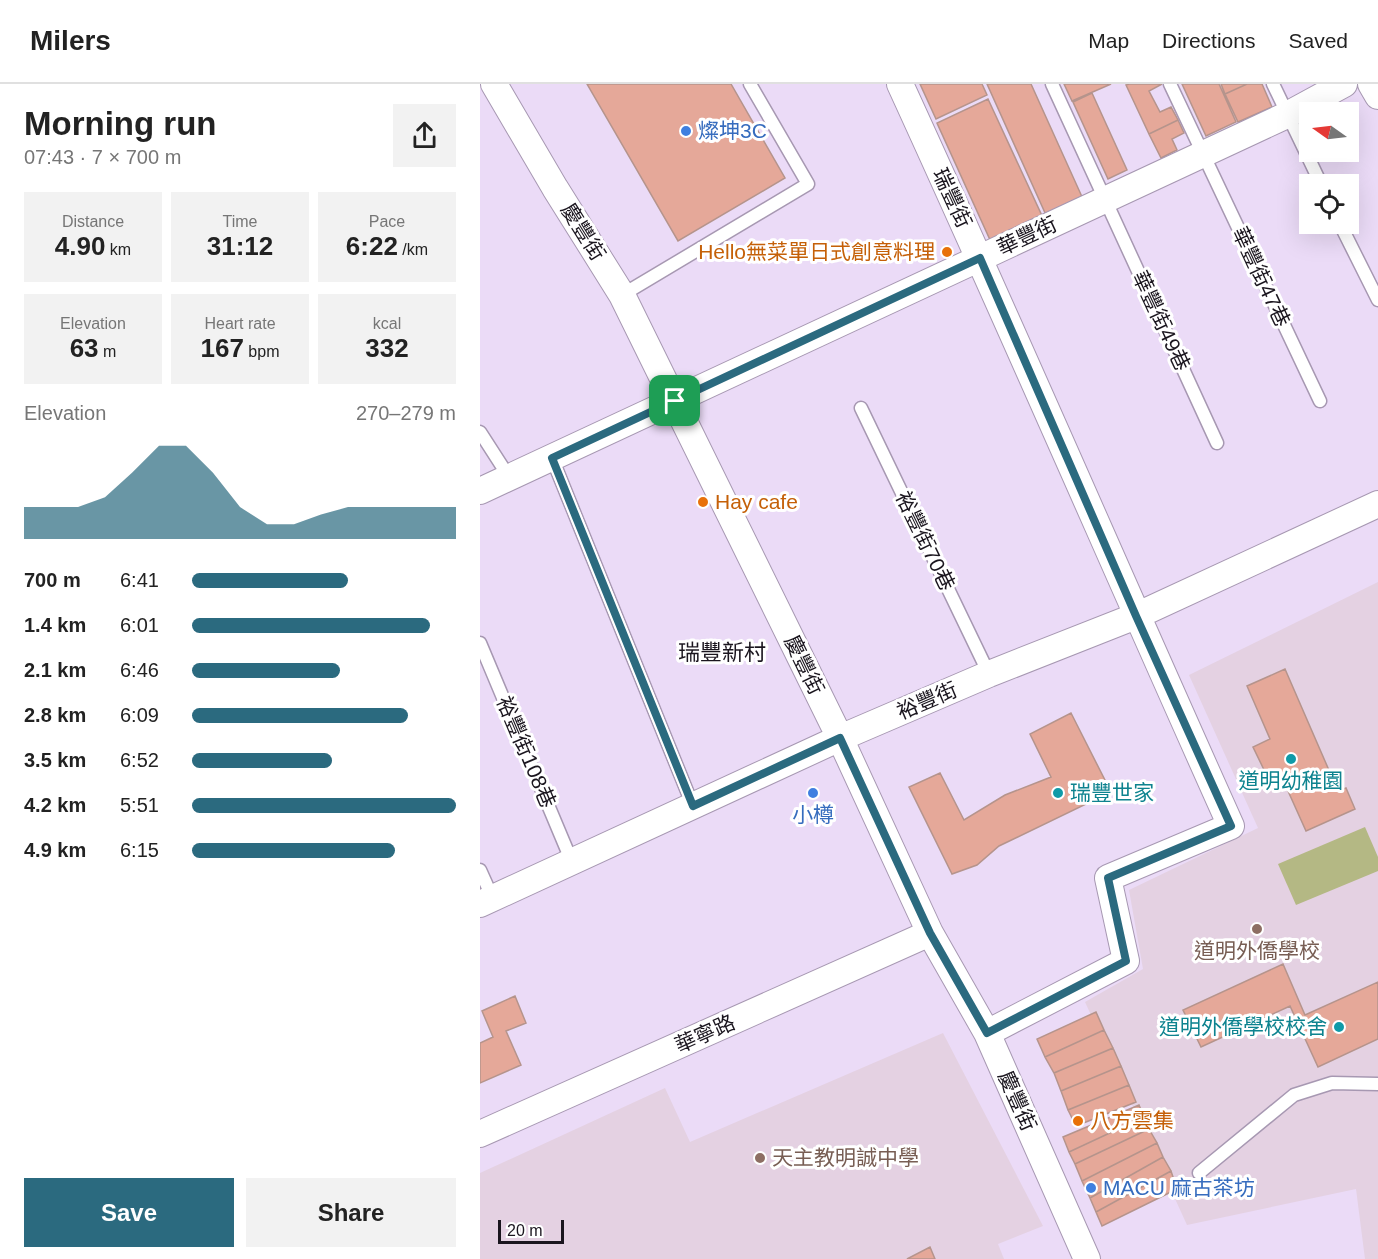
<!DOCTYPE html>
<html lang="en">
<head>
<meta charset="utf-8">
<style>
  body { margin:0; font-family:Helvetica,"Noto Sans TC",sans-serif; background:#f2f2f2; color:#222; height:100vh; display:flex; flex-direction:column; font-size:22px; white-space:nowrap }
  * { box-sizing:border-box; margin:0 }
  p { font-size:20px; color:#767676 }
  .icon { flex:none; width:33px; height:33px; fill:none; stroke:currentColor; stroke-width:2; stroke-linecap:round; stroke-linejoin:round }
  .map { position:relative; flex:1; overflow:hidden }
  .side { display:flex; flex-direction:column; background:#fff; width:480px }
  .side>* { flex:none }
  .needle { width:39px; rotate:284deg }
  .fabs { position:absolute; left:819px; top:18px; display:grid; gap:12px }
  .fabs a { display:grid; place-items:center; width:60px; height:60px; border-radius:0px; background:#fff; box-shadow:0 6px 24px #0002; font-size:30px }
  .scale { position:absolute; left:18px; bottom:15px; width:66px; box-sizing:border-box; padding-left:6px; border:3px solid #1a151e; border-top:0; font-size:16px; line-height:21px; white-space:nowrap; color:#1a151e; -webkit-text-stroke:4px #fff; paint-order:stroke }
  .pin { position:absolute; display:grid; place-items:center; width:51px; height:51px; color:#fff; margin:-26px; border-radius:12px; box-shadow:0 3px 9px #0006 }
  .round { display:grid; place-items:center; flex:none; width:63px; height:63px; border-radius:0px; background:#f2f2f2 }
  .head { display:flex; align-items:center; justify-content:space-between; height:102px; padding:0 24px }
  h1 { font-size:33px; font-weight:800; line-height:45px }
  .metrics { display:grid; grid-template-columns:repeat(3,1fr); gap:9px; height:102px; padding:6px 24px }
  .metrics div { display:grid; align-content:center; border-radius:0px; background:#f2f2f2; text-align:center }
  .metrics b { font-size:26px; font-weight:800 }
  .metrics small { font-size:16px; font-weight:400 }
  .metrics p { font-size:16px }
  .chart { height:168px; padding:12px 24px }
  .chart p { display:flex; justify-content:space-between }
  .chart svg { width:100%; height:108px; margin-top:6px; fill:#2b6a7f; opacity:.7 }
  .primary-button { display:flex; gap:12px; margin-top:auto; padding:12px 24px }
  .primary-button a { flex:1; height:69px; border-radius:0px; background:#2b6a7f; color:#fff; font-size:24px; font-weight:800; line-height:69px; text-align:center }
  .primary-button a+a { background:#f2f2f2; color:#222 }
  ul { padding:0 24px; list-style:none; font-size:20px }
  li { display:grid; grid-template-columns:96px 72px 1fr; align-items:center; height:45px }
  li i { height:15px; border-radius:8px; background:#2b6a7f }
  header { display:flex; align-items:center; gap:36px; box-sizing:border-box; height:84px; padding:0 30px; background:#fff; border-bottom:2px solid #e0e0e0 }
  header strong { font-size:28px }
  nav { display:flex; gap:33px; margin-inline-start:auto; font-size:21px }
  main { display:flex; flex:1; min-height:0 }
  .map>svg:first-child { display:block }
  .education { fill:#e4d1e2 }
  .green { fill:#b4b884 }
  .building { fill:#e5a899; stroke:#b5948c; stroke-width:1.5 }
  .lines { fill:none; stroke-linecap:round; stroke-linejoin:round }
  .lane-casing { stroke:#a798b2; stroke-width:15 }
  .street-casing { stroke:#a798b2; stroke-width:28 }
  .lane { stroke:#fff; stroke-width:12 }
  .street { stroke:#fff; stroke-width:26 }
  .route-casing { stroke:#fff; stroke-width:12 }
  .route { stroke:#2b6a7f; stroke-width:8 }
  .shop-dot { fill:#3f7fe0; stroke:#fff; stroke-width:2 }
  .food-dot { fill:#e8710a; stroke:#fff; stroke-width:2 }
  .culture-dot { fill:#0f9aa8; stroke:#fff; stroke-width:2 }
  .education-dot { fill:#8d6e63; stroke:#fff; stroke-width:2 }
  .labels { text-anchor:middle; stroke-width:6; stroke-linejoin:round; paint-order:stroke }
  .shop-label { font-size:21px; fill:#366cbe; stroke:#fff; text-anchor:start }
  .street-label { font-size:21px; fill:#1a151e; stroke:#fff }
  .food-label { font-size:21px; fill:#c56008; stroke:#fff; text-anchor:start }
  .culture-label { font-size:21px; fill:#0d838f; stroke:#fff }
  .education-label { font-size:21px; fill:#785e54; stroke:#fff }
  .neighbourhood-label { font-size:22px; fill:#1a151e; stroke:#fff }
</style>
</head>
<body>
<header>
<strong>Milers</strong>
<nav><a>Map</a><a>Directions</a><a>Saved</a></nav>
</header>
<main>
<section class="side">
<div class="head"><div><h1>Morning run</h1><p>07:43 · 7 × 700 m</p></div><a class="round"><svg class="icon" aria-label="share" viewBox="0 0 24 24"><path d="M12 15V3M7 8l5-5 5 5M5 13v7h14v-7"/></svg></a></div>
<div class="metrics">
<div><p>Distance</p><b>4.90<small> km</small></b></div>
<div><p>Time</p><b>31:12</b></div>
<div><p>Pace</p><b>6:22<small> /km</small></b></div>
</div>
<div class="metrics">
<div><p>Elevation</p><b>63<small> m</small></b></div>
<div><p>Heart rate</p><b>167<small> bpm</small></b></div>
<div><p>kcal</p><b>332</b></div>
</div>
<div class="chart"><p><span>Elevation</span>270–279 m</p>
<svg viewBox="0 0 160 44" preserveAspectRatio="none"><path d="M0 44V31L10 31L20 31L30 27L40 17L50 6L60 6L70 17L80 31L90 38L100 38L110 34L120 31L130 31L140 31L150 31L160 31V44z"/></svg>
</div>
<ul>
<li><b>700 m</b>6:41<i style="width:59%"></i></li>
<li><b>1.4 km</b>6:01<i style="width:90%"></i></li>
<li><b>2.1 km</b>6:46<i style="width:56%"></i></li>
<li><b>2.8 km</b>6:09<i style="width:82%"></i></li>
<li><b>3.5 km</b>6:52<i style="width:53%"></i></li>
<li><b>4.2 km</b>5:51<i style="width:100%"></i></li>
<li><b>4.9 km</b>6:15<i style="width:77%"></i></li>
</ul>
<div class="primary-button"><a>Save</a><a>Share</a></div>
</section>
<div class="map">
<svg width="898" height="1175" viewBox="0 0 898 1175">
  <rect width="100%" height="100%" fill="#ebdbf7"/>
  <path class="education" d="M898 498V1175H885L876 1105 707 1141 605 918 663 885 649 806 778 744 709 591Z
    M463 949 563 1142 518 1160 524 1175H0V1089L185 1004 210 1058Z"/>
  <path class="green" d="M885 743 898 773V787L816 821 798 780Z"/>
  <path class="building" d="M107 0H251L305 94 198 157Z
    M440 0H502L507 11 456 35Z
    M507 0H551L603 115 566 131Z
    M584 0H631L592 17Z
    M649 0H682L669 7 680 28 691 23 698 36 669 50 646 1Z
    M702 0H739L756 38 726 52Z
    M741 0H767L745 10Z
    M767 0H782L792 23 758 38 745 10Z
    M612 9 647 86 628 95 593 18Z
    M508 15 563 134 511 158 457 39Z
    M698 36 704 49 692 55 697 66 681 74 669 50Z
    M805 585 858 707 866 704 875 725 826 747 799 687 787 692 773 663 790 655 767 602Z
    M591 629 631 708 519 762 497 781 472 790 429 703 460 689 484 736 525 711 571 693 550 650Z
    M803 880 825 931 898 898V955L838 983 810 922 721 963 703 926Z
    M35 912 46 939 26 947 41 981 0 999V959L13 953 2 927Z
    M616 928 624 946 565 973 557 955Z
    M624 946 633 964 574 989 565 973Z
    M633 964 641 982 581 1007 574 989Z
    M641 982 649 1001 588 1026 581 1007Z
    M649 1001 656 1018 596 1042 588 1026Z
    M659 1021 664 1033 589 1068 583 1053Z
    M664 1033 669 1045 595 1080 589 1068Z
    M669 1045 677 1059 602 1097 595 1080Z
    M677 1059 683 1073 610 1114 602 1097Z
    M683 1073 691 1087 616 1128 610 1114Z
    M691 1087 697 1105 622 1142 616 1128Z
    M450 1163 455 1175H427Z"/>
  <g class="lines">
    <defs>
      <path id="lane" d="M572 0 737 359
        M690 0 840 317
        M793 0 841 100
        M860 140 898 216
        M142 211 328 100 270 0
        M381 324 509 590
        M0 348 29 393
        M72 374 213 722
        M0 559 92 778
        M0 786 13 815
        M719 1089 814 1011 852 999 898 1000"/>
      <path id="street" d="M14 0 75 104 142 211 360 654 450 849 507 949 607 1175
        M420 0C533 246 640 495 751 742L628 794 646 877 507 949
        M891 0 898 12
        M0 407 807 31 864 0
        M0 820 360 654 509 590 656 532 898 420
        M0 1050 450 849"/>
    </defs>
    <use href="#lane" class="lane-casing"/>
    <use href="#street" class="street-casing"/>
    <use href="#lane" class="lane"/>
    <use href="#street" class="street"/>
  </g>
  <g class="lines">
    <defs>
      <path id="route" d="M500 174 656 532 751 742 628 794 646 877 507 949 450 849 360 654 213 722 72 374Z"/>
    </defs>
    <use href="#route" class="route-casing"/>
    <use href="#route" class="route"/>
  </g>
  <g class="shop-dot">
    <circle cx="206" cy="47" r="6"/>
    <circle cx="333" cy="709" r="6"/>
    <circle cx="611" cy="1104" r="6"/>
  </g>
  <g class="food-dot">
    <circle cx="467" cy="168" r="6"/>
    <circle cx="223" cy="418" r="6"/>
    <circle cx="598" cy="1037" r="6"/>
  </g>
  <g class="culture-dot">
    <circle cx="811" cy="675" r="6"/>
    <circle cx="578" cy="709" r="6"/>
    <circle cx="859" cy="943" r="6"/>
  </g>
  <g class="education-dot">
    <circle cx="777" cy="845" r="6"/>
    <circle cx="280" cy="1074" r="6"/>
  </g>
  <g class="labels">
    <g class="shop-label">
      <text x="218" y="54">燦坤3C</text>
      <text x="333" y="738" text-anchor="middle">小樽</text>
      <text x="623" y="1111">MACU 麻古茶坊</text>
    </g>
    <g class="street-label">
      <text transform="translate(472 114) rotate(65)" y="7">瑞豐街</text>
      <text transform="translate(103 148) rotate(58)" y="7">慶豐街</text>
      <text transform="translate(547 152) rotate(-25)" y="7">華豐街</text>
      <text transform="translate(781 193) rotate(65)" y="7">華豐街47巷</text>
      <text transform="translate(681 237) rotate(65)" y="7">華豐街49巷</text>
      <text transform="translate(445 457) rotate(64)" y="7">裕豐街70巷</text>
      <text transform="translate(324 581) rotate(64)" y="7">慶豐街</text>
      <text transform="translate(447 617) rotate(-23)" y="7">裕豐街</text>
      <text transform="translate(46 668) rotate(67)" y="7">裕豐街108巷</text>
      <text transform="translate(225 950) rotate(-24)" y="7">華寧路</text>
      <text transform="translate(537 1017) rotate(66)" y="7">慶豐街</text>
    </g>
    <g class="food-label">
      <text x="455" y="175" text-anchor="end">Hello無菜單日式創意料理</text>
      <text x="235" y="425">Hay cafe</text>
      <text x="610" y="1044">八方雲集</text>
    </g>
    <g class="culture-label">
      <text x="811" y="704">道明幼稚園</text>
      <text x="590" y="716" text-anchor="start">瑞豐世家</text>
      <text x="847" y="950" text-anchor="end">道明外僑學校校舍</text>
    </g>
    <g class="education-label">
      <text x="777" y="874">道明外僑學校</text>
      <text x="292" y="1081" text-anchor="start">天主教明誠中學</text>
    </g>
    <g class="neighbourhood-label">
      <text x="242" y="576">瑞豐新村</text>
    </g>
  </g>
</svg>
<div class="fabs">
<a><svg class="needle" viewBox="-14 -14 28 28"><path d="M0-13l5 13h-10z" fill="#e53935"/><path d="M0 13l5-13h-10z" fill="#767676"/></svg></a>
<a><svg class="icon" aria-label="locate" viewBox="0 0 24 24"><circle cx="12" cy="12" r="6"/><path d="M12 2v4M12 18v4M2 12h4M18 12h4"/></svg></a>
</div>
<div class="scale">20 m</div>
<div class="pin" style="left:195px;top:317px;background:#1e9e55"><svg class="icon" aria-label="arrive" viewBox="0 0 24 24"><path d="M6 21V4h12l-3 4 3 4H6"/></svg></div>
</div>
</main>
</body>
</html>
